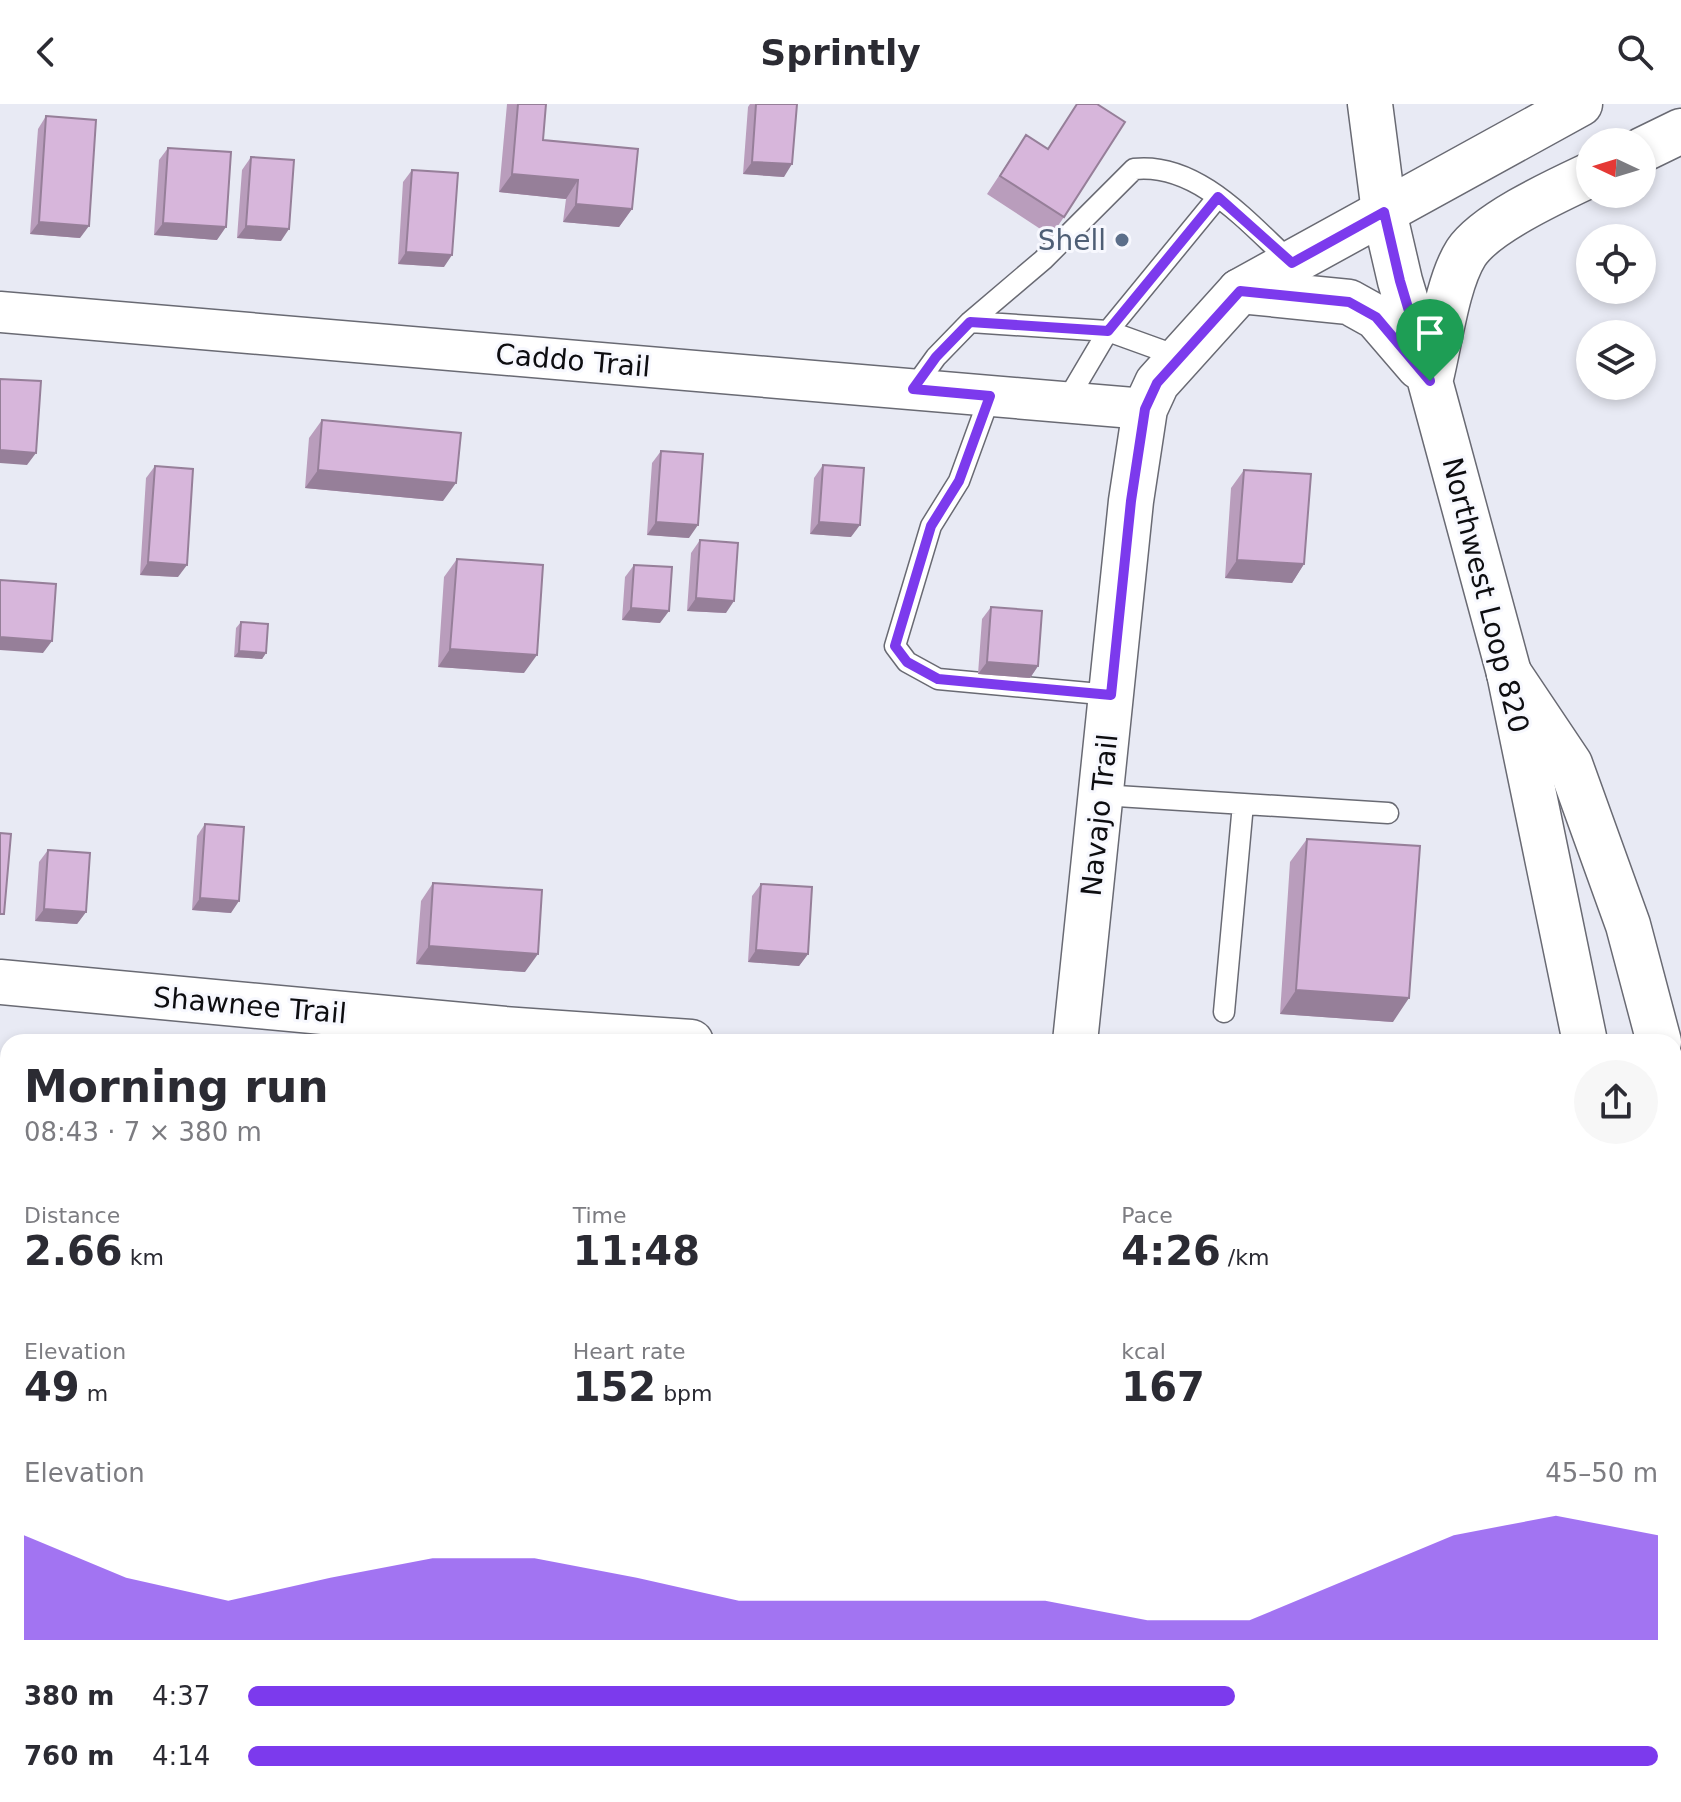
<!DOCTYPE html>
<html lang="en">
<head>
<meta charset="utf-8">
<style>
  body { margin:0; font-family:"DejaVu Sans",sans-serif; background:#f7f7f7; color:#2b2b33; height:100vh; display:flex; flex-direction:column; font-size:30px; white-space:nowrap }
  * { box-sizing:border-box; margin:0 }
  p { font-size:26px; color:#7c7c81 }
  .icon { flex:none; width:44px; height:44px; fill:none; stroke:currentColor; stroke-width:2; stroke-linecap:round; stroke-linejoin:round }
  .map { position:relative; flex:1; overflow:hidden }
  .details { position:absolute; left:0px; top:930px; width:1682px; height:768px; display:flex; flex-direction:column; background:#fff; border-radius:24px 24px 0 0; box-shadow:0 4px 12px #0003 }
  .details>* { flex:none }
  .needle { width:52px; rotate:274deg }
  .buttons { position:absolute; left:1576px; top:24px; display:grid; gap:16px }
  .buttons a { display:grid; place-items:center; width:80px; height:80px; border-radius:50%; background:#fff; box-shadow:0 4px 12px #0003; font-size:40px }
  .pin { position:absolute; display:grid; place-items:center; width:68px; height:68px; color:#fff; margin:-82px -34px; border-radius:50% 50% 50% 0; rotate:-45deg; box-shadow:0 0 8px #0007 }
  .pin .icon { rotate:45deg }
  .round { display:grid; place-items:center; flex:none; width:84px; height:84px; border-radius:42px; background:#f7f7f7 }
  .headline { display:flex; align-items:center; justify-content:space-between; height:136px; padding:0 24px }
  h1 { font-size:44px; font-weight:600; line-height:60px }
  .metrics { display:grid; grid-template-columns:repeat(3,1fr); gap:12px; height:136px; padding:8px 24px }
  .metrics div { display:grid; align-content:center }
  .metrics b { font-size:40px; font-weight:600 }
  .metrics small { font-size:22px; font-weight:400 }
  .metrics p { font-size:22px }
  .chart { height:224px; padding:16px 24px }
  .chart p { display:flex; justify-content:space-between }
  .chart svg { width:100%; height:144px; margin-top:8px; fill:#7c3aed; opacity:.7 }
  ul { padding:0 24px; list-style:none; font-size:26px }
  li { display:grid; grid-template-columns:128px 96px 1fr; align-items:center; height:60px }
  li i { height:20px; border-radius:10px; background:#7c3aed }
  header { display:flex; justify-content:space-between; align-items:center; height:104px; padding:0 24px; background:#fff; font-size:36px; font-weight:600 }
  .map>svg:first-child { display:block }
  .forest { fill:url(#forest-firs) }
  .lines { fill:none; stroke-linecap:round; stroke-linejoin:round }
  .service-casing { stroke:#696a73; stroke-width:23 }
  .minor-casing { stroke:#696a73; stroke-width:43 }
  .tertiary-casing { stroke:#696a73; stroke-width:47 }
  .secondary-casing { stroke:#696a73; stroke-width:47 }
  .motorway-casing { stroke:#696a73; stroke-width:47 }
  .service { stroke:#fff; stroke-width:20 }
  .minor { stroke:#fff; stroke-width:40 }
  .tertiary { stroke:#fff; stroke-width:44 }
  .secondary { stroke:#fff; stroke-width:44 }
  .motorway { stroke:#fff; stroke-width:44 }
  .wall { fill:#b99dbc }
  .shaded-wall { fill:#967f99 }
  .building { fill:#d7b6db; stroke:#967f99; stroke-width:2 }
  .route-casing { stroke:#fff; stroke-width:16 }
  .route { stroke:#7c3aed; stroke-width:10 }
  .service-dot { fill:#5c6f8a; stroke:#f7f8fe; stroke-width:3 }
  .labels { text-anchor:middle; stroke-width:6; stroke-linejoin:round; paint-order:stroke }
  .service-label { font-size:28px; fill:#4e5e75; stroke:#f7f8fe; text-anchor:end }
  .street-label { font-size:28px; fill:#0d0d10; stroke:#f7f8fe }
</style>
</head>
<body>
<header><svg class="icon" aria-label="back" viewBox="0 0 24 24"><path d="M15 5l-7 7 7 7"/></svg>Sprintly<svg class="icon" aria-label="search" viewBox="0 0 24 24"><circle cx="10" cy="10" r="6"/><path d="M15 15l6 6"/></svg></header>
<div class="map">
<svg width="1681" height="1698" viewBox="0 0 1681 1698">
  <defs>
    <pattern id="forest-firs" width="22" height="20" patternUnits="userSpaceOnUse" patternTransform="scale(2)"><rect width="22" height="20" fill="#c6d0b4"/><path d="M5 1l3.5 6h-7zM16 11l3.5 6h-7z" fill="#a9b19a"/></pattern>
  </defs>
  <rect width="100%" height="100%" fill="#e8eaf4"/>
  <path class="forest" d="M1446 1690H1600L1601 1698H1446Z"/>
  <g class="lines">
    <defs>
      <path id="service" d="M970 218 1108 227 1180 253
        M913 285 936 253 970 218 1043 156 1134 65C1198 58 1249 120 1292 159
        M990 292 959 377 931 422 895 542 907 558 938 575 1111 591
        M1066 298 1108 227 1218 93
        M1101 691 1388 709
        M1224 908 1243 700"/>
      <path id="minor" d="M0 208 1145 305
        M0 1545 8 1546
        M1010 1698 1011 1690"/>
      <path id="tertiary" d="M1509 569 1585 938
        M0 878 505 925 691 938
        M1075 938 1131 397 1145 305 1157 279 1240 187 1580 0
        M1674 1514 1681 1561"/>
      <path id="secondary" d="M1370 0 1384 108 1400 177 1430 277 1509 569
        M1642 46 1681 27
        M1240 187 1349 198 1376 213 1419 263
        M1431 274C1440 238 1447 179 1466 149 1486 119 1556 87 1590 71"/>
      <path id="motorway" d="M1509 569 1570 660 1628 821 1659 938
        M1674 997 1681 1024"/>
    </defs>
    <use href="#service" class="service-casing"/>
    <use href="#minor" class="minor-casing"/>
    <use href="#tertiary" class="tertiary-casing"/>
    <use href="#secondary" class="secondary-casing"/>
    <use href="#motorway" class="motorway-casing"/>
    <use href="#service" class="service"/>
    <use href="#minor" class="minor"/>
    <use href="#tertiary" class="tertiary"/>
    <use href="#secondary" class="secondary"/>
    <use href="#motorway" class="motorway"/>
  </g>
  <path class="wall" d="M507 0H546L543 36 632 105 619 123 563 118 566 95 499 88Z
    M750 0H797L784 73 743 70 748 3Z
    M1077 0 1064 113 1051 132 987 90 1026 31 1048 45Z
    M46 12 80 134 30 130 38 25Z
    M168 44 217 136 154 131 159 56Z
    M251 53 281 137 237 134 242 66Z
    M412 66 444 163 398 160 403 78Z
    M322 316 443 397 305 384 309 334Z
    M661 347 689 434 647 431 652 359Z
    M823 361 851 433 810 430 814 374Z
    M155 362 178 473 140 471 146 374Z
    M1244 366 1304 460 1292 479 1225 474 1231 384Z
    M700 436 726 509 687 507 691 449Z
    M457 455 524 569 438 563 444 473Z
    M634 461 660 519 622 516 625 473Z
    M991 503 1038 562 1030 574 978 570 982 515Z
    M241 518 266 549 262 555 234 553 236 524Z
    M205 720 231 809 192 806 197 732Z
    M1307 735 1393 918 1280 910 1290 758Z
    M48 746 86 808 77 820 35 817 39 758Z
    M433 779 525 868 416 860 421 797Z
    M761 780 808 850 799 862 748 858 752 792Z
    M27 1690H86V1698H26Z
    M188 1690H280L279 1698H187Z
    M479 1690H568L567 1698H478Z
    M584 1690H641V1698H583Z
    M661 1690H719V1696L744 1698H661Z
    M1232 1690H1276V1698H1226Z"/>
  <path class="shaded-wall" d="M752 58 792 60 784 73 743 70Z
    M512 70 578 76 566 95 499 88Z
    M576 100 632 105 619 123 563 118Z
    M39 118 89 122 80 134 30 130Z
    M163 119 226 123 217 136 154 131Z
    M246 122 289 125 281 137 237 134Z
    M406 148 452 151 444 163 398 160Z
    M0 346 36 349 27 361 0 359Z
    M318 366 456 379 443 397 305 384Z
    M656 418 698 421 689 434 647 431Z
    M819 418 860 421 851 433 810 430Z
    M1237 456 1304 460 1292 479 1225 474Z
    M148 458 187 461 178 473 140 471Z
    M696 494 734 497 726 509 687 507Z
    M631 504 669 507 660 519 622 516Z
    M0 533 52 537 43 549 0 546Z
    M450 545 537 551 524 569 438 563Z
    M239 547 266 549 262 555 234 553Z
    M987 558 1038 562 1030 574 978 570Z
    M200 794 239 797 231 809 192 806Z
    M44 805 86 808 77 820 35 817Z
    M429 842 538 850 525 868 416 860Z
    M756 846 808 850 799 862 748 858Z
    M1296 886 1409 894 1393 918 1280 910Z
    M0 1090 8 1091V1110L0 1109Z"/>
  <path class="building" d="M518 0H546L543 36 638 45 632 105 576 100 578 76 512 70Z
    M756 0H797L792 60 752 58Z
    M1077 0H1097L1125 18 1064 113 1000 72 1026 31 1048 45Z
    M46 12 96 16 89 122 39 118Z
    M168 44 231 48 226 123 163 119Z
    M251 53 294 56 289 125 246 122Z
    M412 66 458 69 452 151 406 148Z
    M0 275 41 277 36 349 0 346Z
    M322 316 461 329 456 379 318 366Z
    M661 347 703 350 698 421 656 418Z
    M823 361 864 364 860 421 819 418Z
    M155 362 193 365 187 461 148 458Z
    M1244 366 1311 370 1304 460 1237 456Z
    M700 436 738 439 734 497 696 494Z
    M457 455 543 461 537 551 450 545Z
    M634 461 672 463 669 507 631 504Z
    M0 476 56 480 52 537 0 533Z
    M991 503 1042 507 1038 562 987 558Z
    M241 518 268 520 266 549 239 547Z
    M205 720 244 723 239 797 200 794Z
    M0 729 11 730 4 810H0Z
    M1307 735 1420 742 1409 894 1296 886Z
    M48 746 90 749 86 808 44 805Z
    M433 779 542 786 538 850 429 842Z
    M761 780 812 783 808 850 756 846Z
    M0 996 8 997V1091L0 1090Z
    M35 1690H86V1698H34Z
    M199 1690H280L279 1698H199Z
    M490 1690H568L567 1698H489Z
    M591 1690H641V1698H591Z
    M669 1690H719V1696L744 1698H669Z
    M1238 1690H1276V1698H1237Z"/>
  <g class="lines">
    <defs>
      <path id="route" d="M1218 93 1292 159 1384 108 1400 177 1430 277 1376 213 1349 198 1240 187 1157 279 1145 305 1131 397 1111 591 938 575 907 558 895 542 931 422 959 377 990 292 913 285 936 253 970 218 1108 227Z"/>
    </defs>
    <use href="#route" class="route-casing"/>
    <use href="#route" class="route"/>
  </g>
  <circle class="service-dot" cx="1122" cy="136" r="8"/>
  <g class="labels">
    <g class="service-label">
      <text x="1106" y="146">Shell</text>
    </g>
    <g class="street-label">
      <text transform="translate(573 256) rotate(5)" y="10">Caddo Trail</text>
      <text transform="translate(1486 491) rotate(76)" y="10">Northwest Loop 820</text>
      <text transform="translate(1099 711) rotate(-84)" y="10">Navajo Trail</text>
      <text transform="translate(250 901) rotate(5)" y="10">Shawnee Trail</text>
    </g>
  </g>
</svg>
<div class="buttons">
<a><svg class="needle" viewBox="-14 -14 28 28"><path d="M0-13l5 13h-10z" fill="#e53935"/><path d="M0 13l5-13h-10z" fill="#7c7c81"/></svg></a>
<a><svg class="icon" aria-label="locate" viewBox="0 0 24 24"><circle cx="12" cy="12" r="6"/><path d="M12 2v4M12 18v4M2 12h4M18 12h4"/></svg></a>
<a><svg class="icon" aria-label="layers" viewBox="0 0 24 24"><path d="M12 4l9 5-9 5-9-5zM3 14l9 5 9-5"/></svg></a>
</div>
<div class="pin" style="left:1430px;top:277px;background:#1e9e55"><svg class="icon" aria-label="arrive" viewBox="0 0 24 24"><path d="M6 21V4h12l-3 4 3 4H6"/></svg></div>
<section class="details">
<div class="headline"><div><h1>Morning run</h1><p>08:43 · 7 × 380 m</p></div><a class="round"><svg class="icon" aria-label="share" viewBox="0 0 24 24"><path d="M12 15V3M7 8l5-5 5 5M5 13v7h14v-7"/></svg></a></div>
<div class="metrics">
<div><p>Distance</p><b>2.66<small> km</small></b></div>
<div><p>Time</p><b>11:48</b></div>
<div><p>Pace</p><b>4:26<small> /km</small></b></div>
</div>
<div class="metrics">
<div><p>Elevation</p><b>49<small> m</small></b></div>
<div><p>Heart rate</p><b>152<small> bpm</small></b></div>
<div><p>kcal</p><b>167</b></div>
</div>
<div class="chart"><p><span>Elevation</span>45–50 m</p>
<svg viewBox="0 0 160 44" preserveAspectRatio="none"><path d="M0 44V12L10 25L20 32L30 25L40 19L50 19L60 25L70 32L80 32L90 32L100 32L110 38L120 38L130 25L140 12L150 6L160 12V44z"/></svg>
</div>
<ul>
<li><b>380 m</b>4:37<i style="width:70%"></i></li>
<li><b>760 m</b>4:14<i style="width:100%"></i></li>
</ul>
</section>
</div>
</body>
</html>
